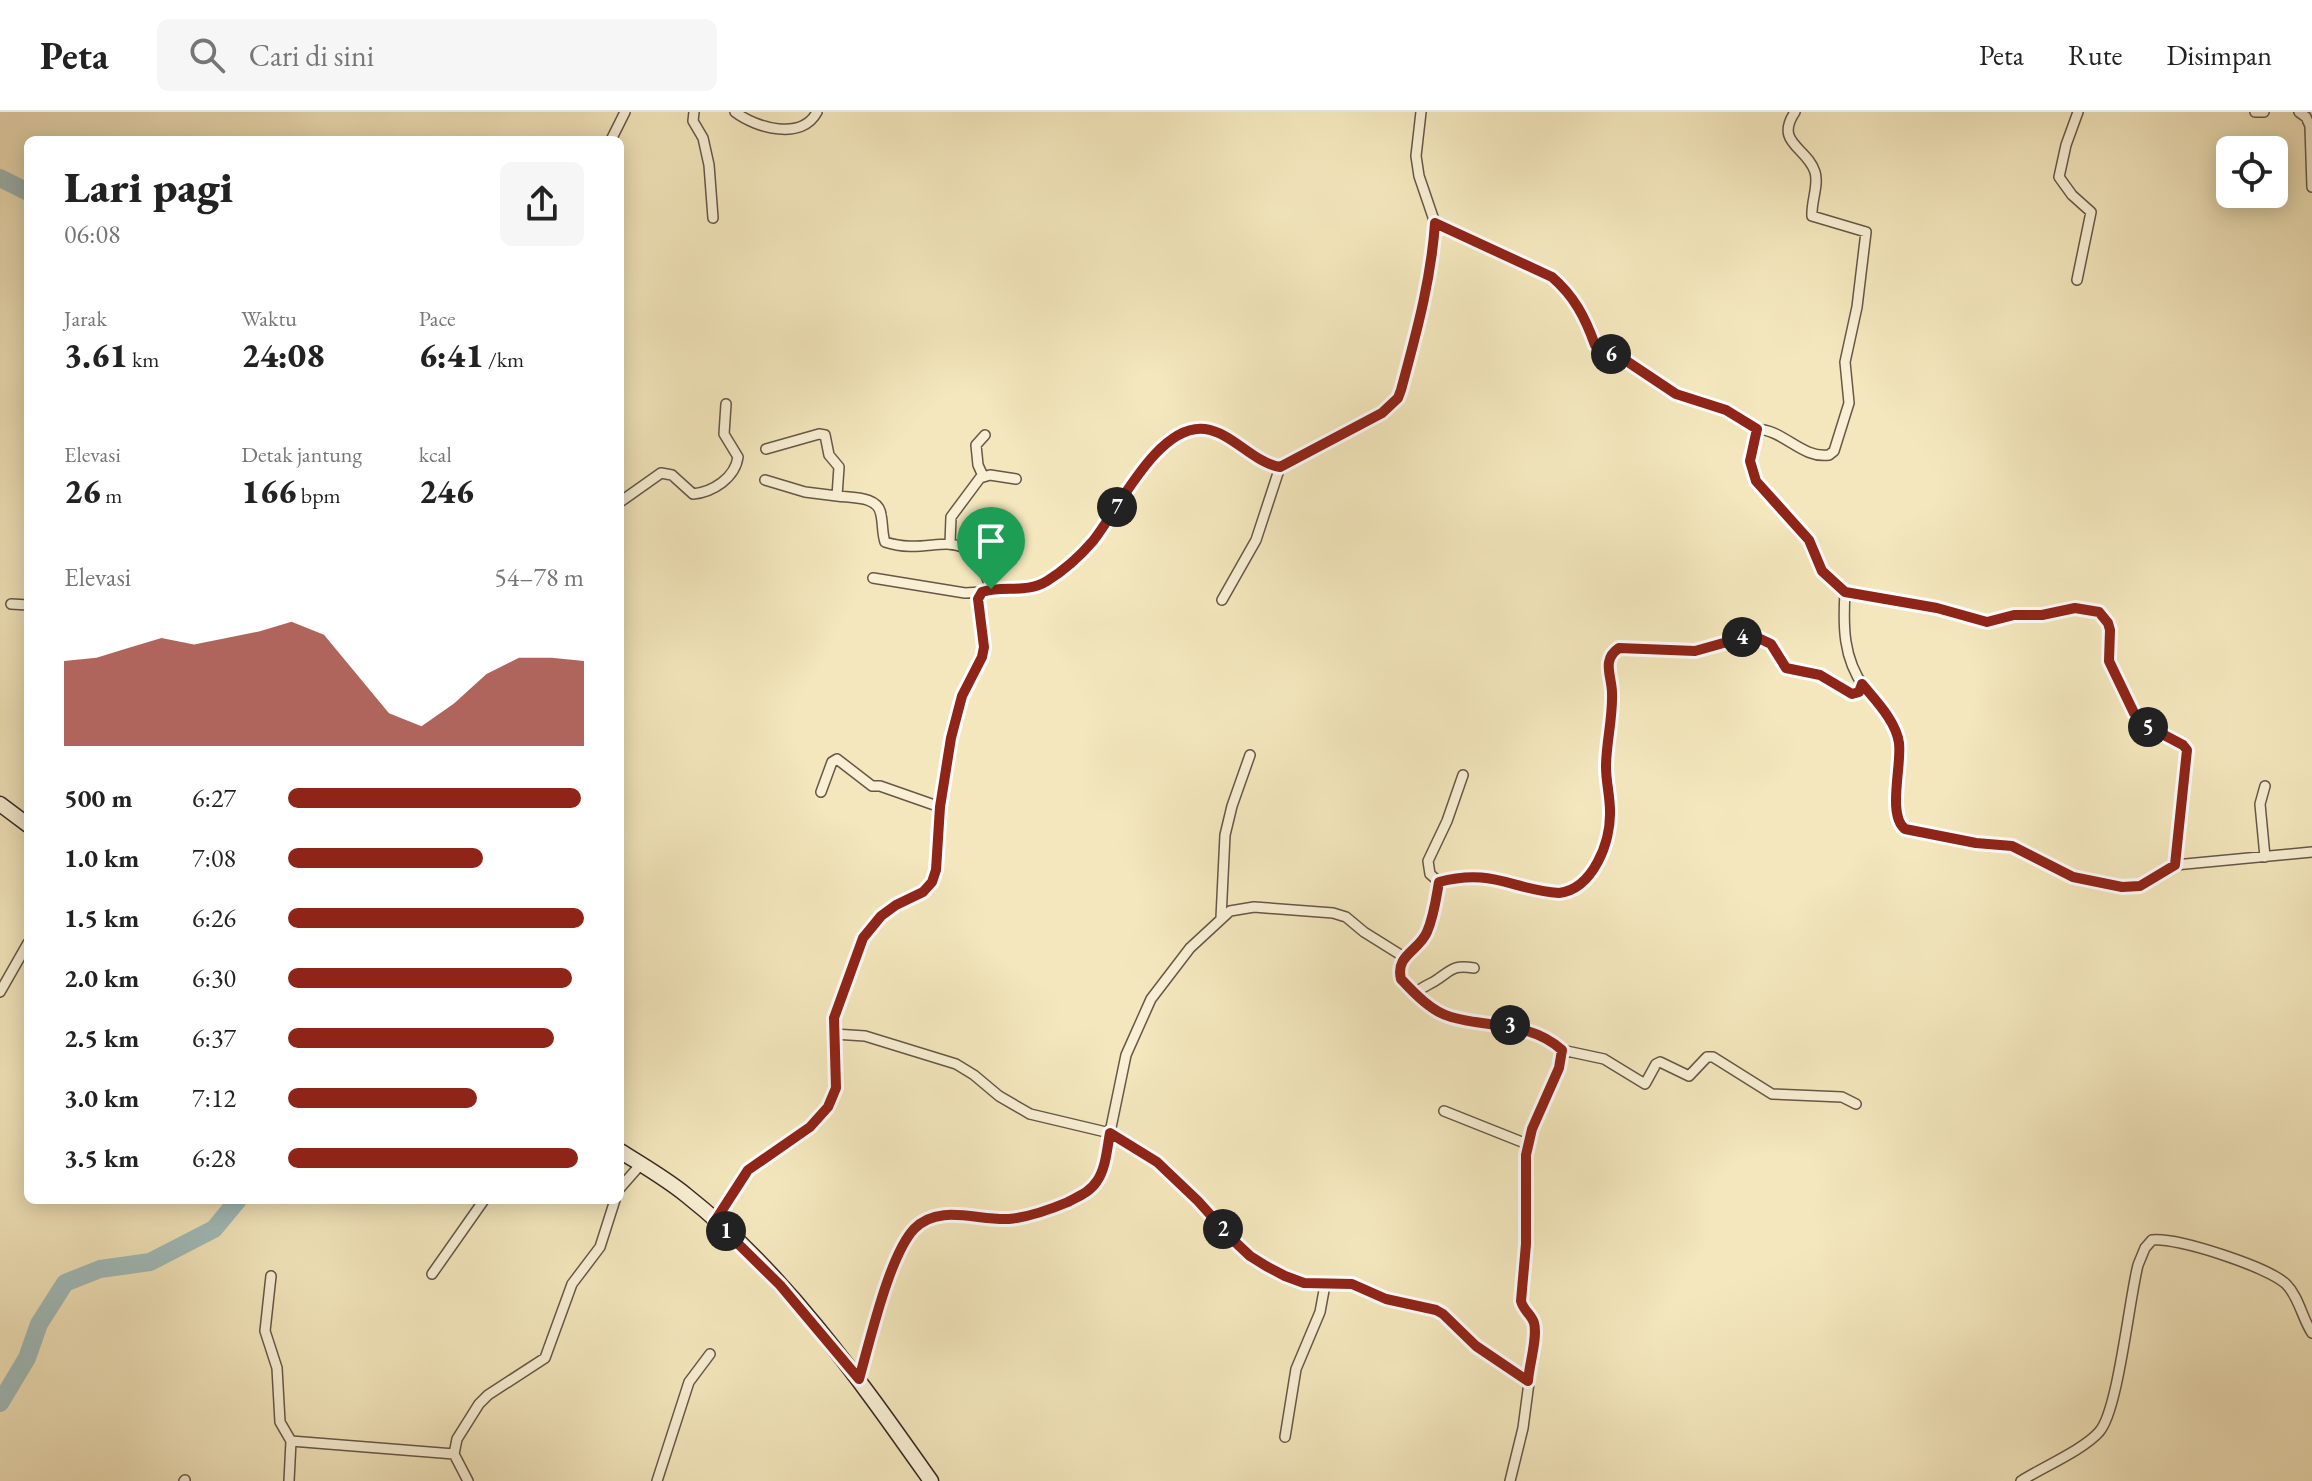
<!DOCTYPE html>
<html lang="id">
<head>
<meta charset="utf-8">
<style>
  body { margin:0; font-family:"EB Garamond",serif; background:#f6f6f6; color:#222; height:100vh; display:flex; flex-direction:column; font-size:30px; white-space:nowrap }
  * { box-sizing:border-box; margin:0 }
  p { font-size:26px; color:#767676 }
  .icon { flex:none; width:44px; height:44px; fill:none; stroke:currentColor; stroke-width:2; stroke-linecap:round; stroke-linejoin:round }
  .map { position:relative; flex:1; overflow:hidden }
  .drawer { position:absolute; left:24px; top:24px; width:600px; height:1068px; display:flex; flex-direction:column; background:#fff; border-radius:12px; box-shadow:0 4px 20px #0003 }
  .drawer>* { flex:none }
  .controls { position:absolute; left:2216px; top:24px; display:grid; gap:16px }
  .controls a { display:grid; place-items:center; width:72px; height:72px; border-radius:12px; background:#fff; box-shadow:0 4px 20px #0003; font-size:40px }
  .pin { position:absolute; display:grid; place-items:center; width:68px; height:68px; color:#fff; margin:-82px -34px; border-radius:50% 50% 50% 0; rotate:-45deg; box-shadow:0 0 8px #0007 }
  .pin .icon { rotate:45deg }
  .km { position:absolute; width:40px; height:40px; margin:-20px; border-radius:50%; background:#222; color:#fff; font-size:22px; line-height:40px; text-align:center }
  .round { display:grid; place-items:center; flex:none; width:84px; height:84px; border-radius:12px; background:#f6f6f6 }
  .head { display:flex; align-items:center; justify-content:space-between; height:136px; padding:0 40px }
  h1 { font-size:44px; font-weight:800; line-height:60px }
  .figures { display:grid; grid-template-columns:repeat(3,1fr); gap:12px; height:136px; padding:8px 40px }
  .figures div { display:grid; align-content:center }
  .figures b { font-size:34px; font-weight:800 }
  .figures small { font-size:22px; font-weight:400 }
  .figures p { font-size:22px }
  .chart { height:224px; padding:16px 40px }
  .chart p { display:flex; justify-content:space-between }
  .chart svg { width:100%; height:144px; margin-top:8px; fill:#8f2418; opacity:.7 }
  ul { padding:0 40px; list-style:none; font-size:26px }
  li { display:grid; grid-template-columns:128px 96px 1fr; align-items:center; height:60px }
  li i { height:20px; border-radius:10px; background:#8f2418 }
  header { display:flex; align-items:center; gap:48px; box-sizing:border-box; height:112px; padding:0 40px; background:#fff; border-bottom:2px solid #e0e0e0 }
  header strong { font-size:38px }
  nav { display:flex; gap:44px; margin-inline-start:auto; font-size:28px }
  .search { width:560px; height:72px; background:#f6f6f6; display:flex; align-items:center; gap:20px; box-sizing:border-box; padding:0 28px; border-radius:12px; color:#767676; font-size:30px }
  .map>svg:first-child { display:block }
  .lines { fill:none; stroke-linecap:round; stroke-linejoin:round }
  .river { stroke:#a1bdbc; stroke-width:18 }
  .street-casing { stroke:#665747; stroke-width:12 }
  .secondary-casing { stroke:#362720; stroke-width:17 }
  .street { stroke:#f8efd4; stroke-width:9 }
  .secondary { stroke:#f8efd4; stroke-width:14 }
  .route-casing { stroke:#fff; stroke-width:16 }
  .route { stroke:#8f2418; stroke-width:10 }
</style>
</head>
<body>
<header>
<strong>Peta</strong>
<div class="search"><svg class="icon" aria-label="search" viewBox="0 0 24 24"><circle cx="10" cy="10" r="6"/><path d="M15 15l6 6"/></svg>Cari di sini</div>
<nav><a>Peta</a><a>Rute</a><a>Disimpan</a></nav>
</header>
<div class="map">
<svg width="2312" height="1369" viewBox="0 0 2312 1369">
  <rect width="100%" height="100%" fill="#f4e7bd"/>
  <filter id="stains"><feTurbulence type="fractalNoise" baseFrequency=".0025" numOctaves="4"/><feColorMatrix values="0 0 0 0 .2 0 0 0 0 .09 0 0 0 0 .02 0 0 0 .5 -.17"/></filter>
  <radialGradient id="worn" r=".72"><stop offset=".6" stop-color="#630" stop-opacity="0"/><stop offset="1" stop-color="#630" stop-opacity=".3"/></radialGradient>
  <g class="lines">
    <path class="river" d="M0 66 28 80
      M0 1291 27 1246 39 1212 65 1171 100 1157 150 1150 214 1117 238 1088"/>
    <defs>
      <path id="street" d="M694 0 693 9 703 26 709 53 713 106
        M735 0C756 16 802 29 817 0
        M1421 0 1416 44 1419 64 1435 111 1552 165C1574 184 1585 205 1595 233L1625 248 1676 282 1726 298 1757 317 1750 349 1756 369 1809 428 1822 459 1845 480C1843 514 1843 546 1864 575 1876 591 1894 607 1898 627 1903 655 1889 687 1900 713L1914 720 1961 728 2012 734 2073 765 2129 776 2140 774 2175 753 2312 740
        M2255 0H2264
        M2299 0 2306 5 2310 14 2312 75
        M611 28 625 0
        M2077 168 2091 100 2072 83 2059 65 2066 33 2078 0
        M1757 317C1784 318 1802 347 1829 343L1834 339 1849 291 1845 250 1857 195 1866 120 1812 104C1811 90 1819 73 1815 60 1807 35 1774 31 1795 0
        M766 337 819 322 825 323 829 343 839 355 837 384C853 386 879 384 881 403 883 412 882 421 885 430 936 447 966 403 991 477
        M983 364 978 353 976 333 985 323
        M765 368 805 380 837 384
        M620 390 661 361 672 363 693 382C713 380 735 366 738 345L724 322 726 292
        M950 432 951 405 980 366 990 363 1016 367
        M873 466 965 481 982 480
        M1845 480 1937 496 1987 510 2014 503H2042L2075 496 2099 500 2108 511 2110 518 2109 549 2134 601 2147 614 2183 633 2187 638 2175 753
        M1222 488 1256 428 1280 355
        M11 492 28 493
        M2265 674 2260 692 2265 745
        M821 680 832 650 837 647 872 674H880L940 695
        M1439 770 1430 762 1428 749 1447 709 1463 663
        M1221 806 1225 723 1232 694 1250 643
        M1404 845 1400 855 1401 867C1414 881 1432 900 1451 905 1489 916 1531 908 1562 938L1561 950 1532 1017 1526 1043V1132L1521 1189 1523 1197 1533 1208 1535 1225 1523 1316 1510 1369
        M0 880 28 831
        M1416 881C1424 873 1430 873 1438 867 1453 857 1453 853 1474 856
        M834 922 865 924 956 952 974 963 999 984 1030 1002 1110 1021 1125 1029 1157 1050 1198 1089 1233 1128 1250 1144 1266 1154 1285 1164 1304 1171 1352 1172 1386 1187 1436 1198 1476 1234 1528 1269
        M1562 938 1604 947 1645 972 1656 952 1660 950 1689 964 1707 945H1713L1772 982 1842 985 1856 992
        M1444 999 1527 1032
        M620 1076 641 1052
        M715 1109 748 1058 810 1015 828 995 836 976 834 906 863 826 881 804 896 793 923 780 932 770 936 758 940 695 951 626 962 584 982 545 984 535 978 487 982 480C1004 473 1027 482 1047 469 1063 459 1081 443 1093 429 1117 398 1159 311 1205 317 1233 321 1252 350 1280 355L1382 301 1398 286 1401 278C1416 222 1431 169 1435 111
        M432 1162 484 1088
        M271 1164 265 1219 277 1256 280 1310 291 1329
        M859 1267C871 1227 886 1148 914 1118 938 1092 977 1108 1008 1106 1028 1105 1048 1099 1066 1090 1083 1083 1095 1076 1102 1059L1126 943 1151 887 1190 836 1230 799 1254 795 1333 801 1346 805 1364 820 1404 845C1431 823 1434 803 1439 770L1456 765 1478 764 1559 781C1593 777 1611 729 1610 699 1610 684 1605 670 1606 655 1606 631 1613 606 1612 581 1612 564 1601 548 1619 536L1695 539 1752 523 1771 532 1786 556 1820 563 1852 582 1859 580 1862 572
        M1285 1325 1296 1257 1320 1200 1325 1173
        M184 1369 185 1368
        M289 1369 291 1329 454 1342
        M468 1369 454 1342 457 1327 479 1292 488 1283 545 1246 572 1172 600 1135 615 1088
        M657 1369 689 1270 710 1242
        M2021 1369C2043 1355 2083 1338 2099 1320 2118 1300 2129 1188 2138 1153L2145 1136 2152 1128C2177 1125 2268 1155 2286 1172 2299 1185 2302 1206 2312 1221"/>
      <path id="secondary" d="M0 692 28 713
        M620 1039C642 1053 665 1066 686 1083 785 1161 859 1267 931 1369"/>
    </defs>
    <use href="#street" class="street-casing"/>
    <use href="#secondary" class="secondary-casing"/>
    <use href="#street" class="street"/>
    <use href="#secondary" class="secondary"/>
  </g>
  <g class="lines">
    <defs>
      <path id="route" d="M1435 111 1552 165C1574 184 1585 205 1595 233L1625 248 1676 282 1726 298 1757 317 1750 349 1756 369 1809 428 1822 459 1845 480 1937 496 1987 510 2014 503H2042L2075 496 2099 500 2108 511 2110 518 2109 549 2134 601 2147 614 2183 633 2187 638 2175 753 2140 774 2122 775 2073 765 2012 734 1976 731 1905 717C1887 703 1902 653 1899 631 1896 609 1875 588 1862 572L1859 580 1852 582 1820 563 1786 556 1771 532 1752 523 1695 539 1619 536C1601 548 1612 564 1612 581 1613 606 1606 631 1606 655 1606 670 1610 684 1610 699 1611 730 1593 777 1559 781 1510 777 1492 756 1439 770 1436 787 1434 804 1427 820 1419 839 1395 843 1401 867 1414 881 1432 900 1451 905 1489 916 1530 909 1562 938L1559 956 1532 1017 1526 1043V1132L1521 1189C1523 1198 1531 1202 1534 1211 1538 1225 1529 1253 1528 1269L1476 1234 1443 1202 1436 1198 1386 1187 1352 1172 1304 1171 1285 1164 1266 1154 1250 1144 1233 1128 1198 1089 1157 1050 1110 1021C1107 1036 1106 1056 1097 1069 1090 1080 1079 1084 1068 1090 1049 1098 1030 1105 1009 1107 978 1109 939 1091 914 1117 889 1144 870 1229 859 1267L780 1173 715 1109 748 1058 810 1015 828 995 836 976 834 906 863 826 881 804 896 793 923 780 932 770 936 758 940 695 951 626 962 584 982 545 984 535 978 487 982 480C1004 473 1026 482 1047 469 1063 459 1081 443 1093 429 1118 398 1158 311 1205 317 1233 321 1252 350 1280 355L1382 301 1398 286 1401 278C1416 222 1431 169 1435 111Z"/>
    </defs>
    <use href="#route" class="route-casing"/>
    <use href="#route" class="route"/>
  </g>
  <rect width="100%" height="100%" filter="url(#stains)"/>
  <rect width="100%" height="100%" fill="url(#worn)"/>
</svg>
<div class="controls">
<a><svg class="icon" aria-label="locate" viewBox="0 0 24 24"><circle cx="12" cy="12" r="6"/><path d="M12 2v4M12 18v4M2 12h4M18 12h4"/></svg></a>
</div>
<div class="pin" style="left:991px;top:477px;background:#1e9e55"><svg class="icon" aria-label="arrive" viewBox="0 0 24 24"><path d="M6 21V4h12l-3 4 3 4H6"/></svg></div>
<b class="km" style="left:726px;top:1119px">1</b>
<b class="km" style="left:1223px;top:1117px">2</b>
<b class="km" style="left:1510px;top:913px">3</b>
<b class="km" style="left:1742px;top:525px">4</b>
<b class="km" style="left:2148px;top:615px">5</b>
<b class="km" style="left:1611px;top:242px">6</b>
<b class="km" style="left:1117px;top:395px">7</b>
<section class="drawer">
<div class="head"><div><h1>Lari pagi</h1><p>06:08</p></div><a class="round"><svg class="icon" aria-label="share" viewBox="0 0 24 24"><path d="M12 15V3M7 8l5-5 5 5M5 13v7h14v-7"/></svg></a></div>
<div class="figures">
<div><p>Jarak</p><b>3.61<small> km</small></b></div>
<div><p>Waktu</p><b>24:08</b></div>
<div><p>Pace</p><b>6:41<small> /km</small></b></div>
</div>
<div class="figures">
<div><p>Elevasi</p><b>26<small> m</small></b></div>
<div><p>Detak jantung</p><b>166<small> bpm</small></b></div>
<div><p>kcal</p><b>246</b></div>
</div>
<div class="chart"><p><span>Elevasi</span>54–78 m</p>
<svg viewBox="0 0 160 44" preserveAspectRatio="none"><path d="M0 44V18L10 17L20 14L30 11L40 13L50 11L60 9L70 6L80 10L90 22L100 34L110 38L120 31L130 22L140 17L150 17L160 18V44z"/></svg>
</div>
<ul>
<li><b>500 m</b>6:27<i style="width:99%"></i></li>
<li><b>1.0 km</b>7:08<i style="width:66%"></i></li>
<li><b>1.5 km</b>6:26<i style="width:100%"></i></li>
<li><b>2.0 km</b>6:30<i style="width:96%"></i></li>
<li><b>2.5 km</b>6:37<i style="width:90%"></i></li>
<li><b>3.0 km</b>7:12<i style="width:64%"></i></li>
<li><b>3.5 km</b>6:28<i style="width:98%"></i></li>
</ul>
</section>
</div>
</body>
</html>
